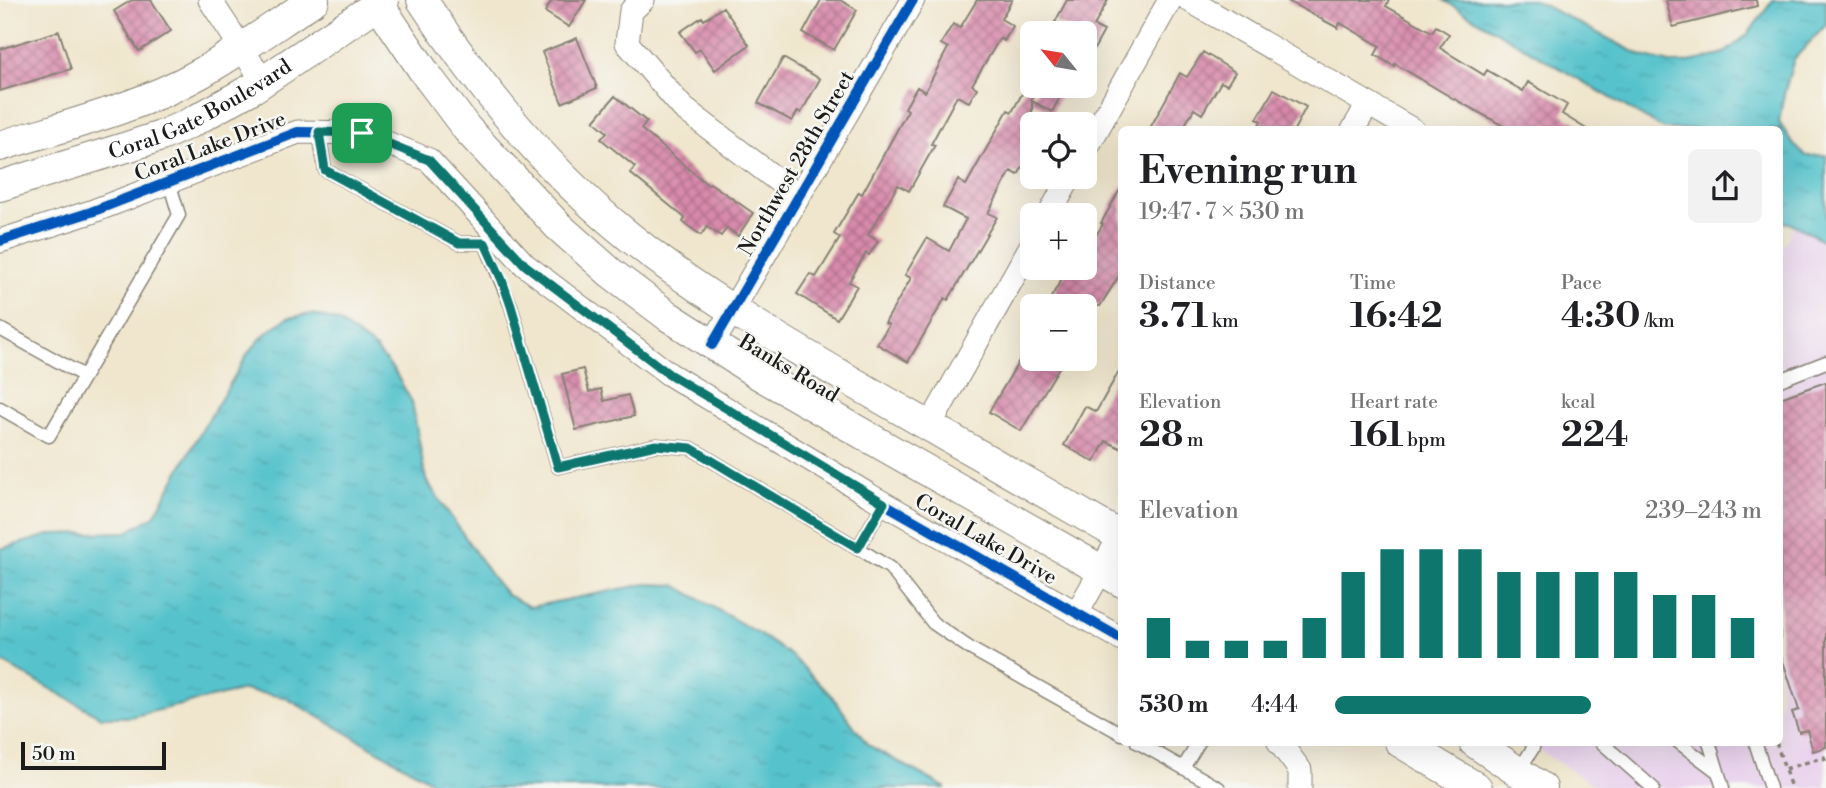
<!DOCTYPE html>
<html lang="en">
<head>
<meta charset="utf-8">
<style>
  body { margin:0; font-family:"Libre Bodoni",serif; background:#f2f2f2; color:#202124; height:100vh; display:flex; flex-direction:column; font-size:26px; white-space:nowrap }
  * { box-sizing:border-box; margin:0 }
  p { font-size:23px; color:#757577 }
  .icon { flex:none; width:38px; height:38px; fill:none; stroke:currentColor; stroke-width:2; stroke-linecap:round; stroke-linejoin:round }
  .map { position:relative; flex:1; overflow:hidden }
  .panel { position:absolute; left:1118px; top:126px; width:665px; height:620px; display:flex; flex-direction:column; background:#fff; border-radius:10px; box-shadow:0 7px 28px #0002 }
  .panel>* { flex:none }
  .needle { width:46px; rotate:300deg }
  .fabs { position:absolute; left:1020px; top:21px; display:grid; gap:14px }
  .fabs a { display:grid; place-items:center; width:77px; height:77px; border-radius:10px; background:#fff; box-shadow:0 7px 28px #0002; font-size:35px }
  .scale { position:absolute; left:21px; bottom:18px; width:145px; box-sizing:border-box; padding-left:7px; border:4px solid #1c1c1c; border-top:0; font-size:19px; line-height:24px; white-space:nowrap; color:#1c1c1c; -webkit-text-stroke:5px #f6f6f2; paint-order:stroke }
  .pin { position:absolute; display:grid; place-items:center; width:60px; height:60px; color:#fff; margin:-30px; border-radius:14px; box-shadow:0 4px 10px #0006 }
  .round { display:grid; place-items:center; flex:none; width:74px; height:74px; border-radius:10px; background:#f2f2f2 }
  .overview { display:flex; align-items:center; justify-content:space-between; height:119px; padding:0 21px }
  h1 { font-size:38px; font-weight:700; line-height:52px }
  .stats { display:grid; grid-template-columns:repeat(3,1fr); gap:10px; height:119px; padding:7px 21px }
  .stats div { display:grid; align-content:center }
  .stats b { font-size:35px; font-weight:700 }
  .stats small { font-size:19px; font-weight:400 }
  .stats p { font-size:19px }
  .chart { height:196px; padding:14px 21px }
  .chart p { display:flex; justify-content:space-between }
  .chart svg { width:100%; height:126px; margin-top:7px; stroke:#0f766e; stroke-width:6 }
  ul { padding:0 21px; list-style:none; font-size:23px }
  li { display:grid; grid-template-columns:112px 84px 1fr; align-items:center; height:52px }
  li i { height:18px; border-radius:9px; background:#0f766e }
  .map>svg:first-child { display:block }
  .built { fill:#e9d2ed }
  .water { fill:url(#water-ripples); stroke:#397074; stroke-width:2 }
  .building { fill:url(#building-cross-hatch) }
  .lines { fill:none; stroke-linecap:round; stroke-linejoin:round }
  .service-casing { stroke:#868174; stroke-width:15 }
  .minor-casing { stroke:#868174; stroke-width:25 }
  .tertiary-casing { stroke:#868174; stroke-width:32 }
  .path { stroke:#868174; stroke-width:3.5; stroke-dasharray:5 5; stroke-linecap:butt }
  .service { stroke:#fff; stroke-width:12 }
  .minor { stroke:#fff; stroke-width:23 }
  .tertiary { stroke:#fff; stroke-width:30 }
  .cycleway-casing { stroke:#f6f6f2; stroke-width:15 }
  .cycleway { stroke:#0057b8; stroke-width:10 }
  .route-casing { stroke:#fff; stroke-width:14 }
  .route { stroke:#0f766e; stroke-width:9 }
  .labels { text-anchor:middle; stroke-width:5; stroke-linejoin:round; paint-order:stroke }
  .street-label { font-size:21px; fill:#1c1c1c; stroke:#f6f6f2 }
</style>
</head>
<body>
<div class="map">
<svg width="1826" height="788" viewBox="0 0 1826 788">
  <defs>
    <pattern id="water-ripples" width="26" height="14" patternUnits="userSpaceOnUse" patternTransform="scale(1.75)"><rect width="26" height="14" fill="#56c3cc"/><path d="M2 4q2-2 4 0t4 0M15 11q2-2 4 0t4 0" fill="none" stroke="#4aa7af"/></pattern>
    <pattern id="building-cross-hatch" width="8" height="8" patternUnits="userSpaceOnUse" patternTransform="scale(1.75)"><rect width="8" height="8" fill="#d88aab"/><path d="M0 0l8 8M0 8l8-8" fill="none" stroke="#ae708a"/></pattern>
  </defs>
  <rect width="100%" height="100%" fill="#f6f6f2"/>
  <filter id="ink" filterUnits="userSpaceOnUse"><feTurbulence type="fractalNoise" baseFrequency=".0143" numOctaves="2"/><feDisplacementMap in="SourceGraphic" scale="14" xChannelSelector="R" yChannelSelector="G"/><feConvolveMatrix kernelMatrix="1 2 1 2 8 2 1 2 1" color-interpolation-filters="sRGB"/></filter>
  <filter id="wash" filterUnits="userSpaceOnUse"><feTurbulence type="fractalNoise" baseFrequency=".00686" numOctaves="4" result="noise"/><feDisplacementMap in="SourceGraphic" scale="28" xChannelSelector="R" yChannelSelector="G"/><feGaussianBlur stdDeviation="1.57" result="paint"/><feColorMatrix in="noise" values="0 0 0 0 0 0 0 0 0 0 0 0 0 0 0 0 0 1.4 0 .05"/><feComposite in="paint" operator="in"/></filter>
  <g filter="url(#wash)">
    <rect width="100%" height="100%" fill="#f0e6cd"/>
    <path class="built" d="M1795 225 1826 242V788H1599L1527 742H1780V251Z"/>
    <path class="water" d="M1443 0H1534L1642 56 1670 63H1684L1713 57 1726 52 1748 34 1773 0H1826V25L1794 59 1784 94 1779 122 1793 144 1806 156 1826 155V242L1795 225 1780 221V130L1664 129Z
      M312 314 339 322 375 348 395 372 412 402 426 480 493 578 507 595 530 607 646 584 675 585 756 632 793 657 831 695 868 745 946 788H443L284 697 244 690 130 717H101L0 661V549L53 534 127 532 154 516 198 437 249 352 265 334 287 318Z"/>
    <g id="blocks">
      <path class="building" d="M132 0H151L171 31 139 51 114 11Z
        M552 0H586L569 27 545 12Z
        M821 0H840L857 10 834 50 803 33Z
        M977 0H1012L1001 19 1013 26 1004 41 1000 38 972 85 977 88 969 102 957 96 931 144 935 145 909 191 898 185 868 235 878 241 869 255 866 253 849 282 857 286 837 319 797 294 810 274 816 277 840 238 834 234 859 192 862 194 908 110 905 108 917 87 925 92 948 48 941 44 953 24 960 28Z
        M1067 0H1108L1094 26 1104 31 1085 66V33H1076L1055 22Z
        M1286 0H1389L1386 6 1432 32 1436 26 1449 34 1440 48 1484 75 1487 70 1523 91 1528 82 1567 105 1562 114 1588 130H1511L1454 99 1395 64 1394 66 1375 55 1380 46 1340 23 1338 28Z
        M1666 0H1756L1757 6 1673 27Z
        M723 7 749 45 715 70 700 49 695 52 680 32 702 17 704 20Z
        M59 31 71 69 0 91V49Z
        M577 38 597 88 562 103 542 52Z
        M1203 52 1235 72 1227 85 1221 82 1202 114 1194 109 1182 130H1149L1180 73 1187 77Z
        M783 58 820 79 801 113 798 111 792 121 758 103Z
        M1032 76V98L1040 86H1066L1052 112 1032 101V152L1018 175 1011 171 988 213 997 217 960 280 948 300 945 298 908 362 877 344 889 325 885 323 911 278 905 275 927 238 949 251 966 219 943 207 958 180 966 185 1008 110 1012 112Z
        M1274 89 1306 107 1294 130H1256L1261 121 1257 119Z
        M615 96 647 122 641 129 708 185 710 183 753 213 738 236 727 228 721 236 707 227 701 235 683 222 685 218 630 173 635 167 601 139 607 132 594 121Z
        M1122 186V271L1100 306H1046L1068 268H1085V253L1103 224 1101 223Z
        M1032 339V359H1064L1021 431 989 412Z
        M1122 366V449L1106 441 1094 462 1064 445 1085 406 1096 412Z
        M583 369 589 392 601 389 604 401 628 395 634 416 576 430 562 374Z
        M1826 382V747L1813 751 1807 730 1799 732 1792 712 1799 710 1780 652V398Z"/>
    </g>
  </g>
  <g filter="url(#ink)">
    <use href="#blocks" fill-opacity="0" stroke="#868174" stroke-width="2"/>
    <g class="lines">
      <defs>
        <path id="service" d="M319 132 325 170 459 243H485
          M496 234 485 243 511 306 558 467 656 445 691 448 858 548
          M0 329 84 376
          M1780 380 1826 362
          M0 408 49 436 179 215 169 182
          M884 503 858 548 890 568 933 623 971 649 1122 734
          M1137 742 1219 788
          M1601 742 1653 788
          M1678 742 1718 772
          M1709 742 1723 788
          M1755 742 1770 788
          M1183 768 1199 742
          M1518 772 1533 748 1534 742"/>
        <path id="minor" d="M210 0 263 81
          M643 0 631 11 627 43 683 108 798 196
          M1189 0 1413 130
          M1353 130 1368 104
          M1085 151 1170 0
          M1049 215 1070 177
          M0 241 91 212 298 132 362 133 429 160 525 265 669 374 869 495 1122 639
          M712 345 913 0
          M929 427 1032 244
          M1077 613 1122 533
          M1279 742 1300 770V788"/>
        <g id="tertiary">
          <path d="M376 0 425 73 467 129 558 226 611 273 668 316 758 374 1122 582"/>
          <path d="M422 0C476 82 538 160 614 224 688 287 772 335 856 384 944 435 1033 486 1122 537"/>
          <path d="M0 146C68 125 139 108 201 73 240 51 277 24 314 0"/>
          <path id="s1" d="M0 186 127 147 161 136 192 122 253 88 384 0"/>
          <path d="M1400 742 1477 788"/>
          <path d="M1474 742 1542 788"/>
        </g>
      </defs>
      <use href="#service" class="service-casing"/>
      <use href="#minor" class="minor-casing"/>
      <use href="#tertiary" class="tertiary-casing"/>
      <path class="path" d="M1776 742 1791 788
        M1785 769 1824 757 1826 762"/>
      <use href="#service" class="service"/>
      <use href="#minor" class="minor"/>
      <use href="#tertiary" class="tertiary"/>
      <defs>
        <path id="cycleway" d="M0 241 91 212 298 132 362 133 429 160 525 265 669 374 869 495 1122 639
          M712 345 913 0"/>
      </defs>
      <use href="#cycleway" class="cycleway-casing"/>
      <use href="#cycleway" class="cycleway"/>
    </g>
  </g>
  <g class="lines" filter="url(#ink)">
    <defs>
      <path id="route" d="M319 132 362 133 429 160 525 265 669 374 884 503 858 548 691 448 656 445 558 467 511 306 502 280 485 243H459L325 170Z"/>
    </defs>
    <use href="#route" class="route-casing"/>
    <use href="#route" class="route"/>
  </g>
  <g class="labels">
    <g class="street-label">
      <text dy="7" stroke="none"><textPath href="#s1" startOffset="215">Coral Gate Boulevard</textPath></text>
      <text transform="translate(210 146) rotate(-21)" y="7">Coral Lake Drive</text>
      <text transform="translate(796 163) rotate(-60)" y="7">Northwest 28th Street</text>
      <text transform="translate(789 368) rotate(31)" y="7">Banks Road</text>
      <text transform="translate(986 539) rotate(30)" y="7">Coral Lake Drive</text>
    </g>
  </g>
</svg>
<div class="fabs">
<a><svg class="needle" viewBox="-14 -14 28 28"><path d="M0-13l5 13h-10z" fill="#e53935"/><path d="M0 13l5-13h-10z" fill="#757577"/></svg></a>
<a><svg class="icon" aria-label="locate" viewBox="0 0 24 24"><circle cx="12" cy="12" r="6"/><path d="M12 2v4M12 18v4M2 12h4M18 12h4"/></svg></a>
<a>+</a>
<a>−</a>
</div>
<div class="scale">50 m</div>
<div class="pin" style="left:362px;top:133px;background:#1e9e55"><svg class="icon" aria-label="arrive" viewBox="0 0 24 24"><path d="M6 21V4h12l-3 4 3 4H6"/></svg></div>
<section class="panel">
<div class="overview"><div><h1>Evening run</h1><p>19:47 · 7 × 530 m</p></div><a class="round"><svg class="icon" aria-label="share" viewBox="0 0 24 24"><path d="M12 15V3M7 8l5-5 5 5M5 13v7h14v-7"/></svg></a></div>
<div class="stats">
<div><p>Distance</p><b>3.71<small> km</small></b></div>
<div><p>Time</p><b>16:42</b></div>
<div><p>Pace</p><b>4:30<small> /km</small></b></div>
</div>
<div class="stats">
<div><p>Elevation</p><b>28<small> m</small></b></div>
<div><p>Heart rate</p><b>161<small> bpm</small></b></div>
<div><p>kcal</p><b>224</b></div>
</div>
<div class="chart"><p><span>Elevation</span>239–243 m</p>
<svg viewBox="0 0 160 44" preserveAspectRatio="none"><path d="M5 44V30M15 44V38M25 44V38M35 44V38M45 44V30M55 44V14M65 44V6M75 44V6M85 44V6M95 44V14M105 44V14M115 44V14M125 44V14M135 44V22M145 44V22M155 44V30"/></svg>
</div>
<ul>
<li><b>530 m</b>4:44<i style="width:60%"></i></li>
</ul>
</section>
</div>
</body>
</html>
